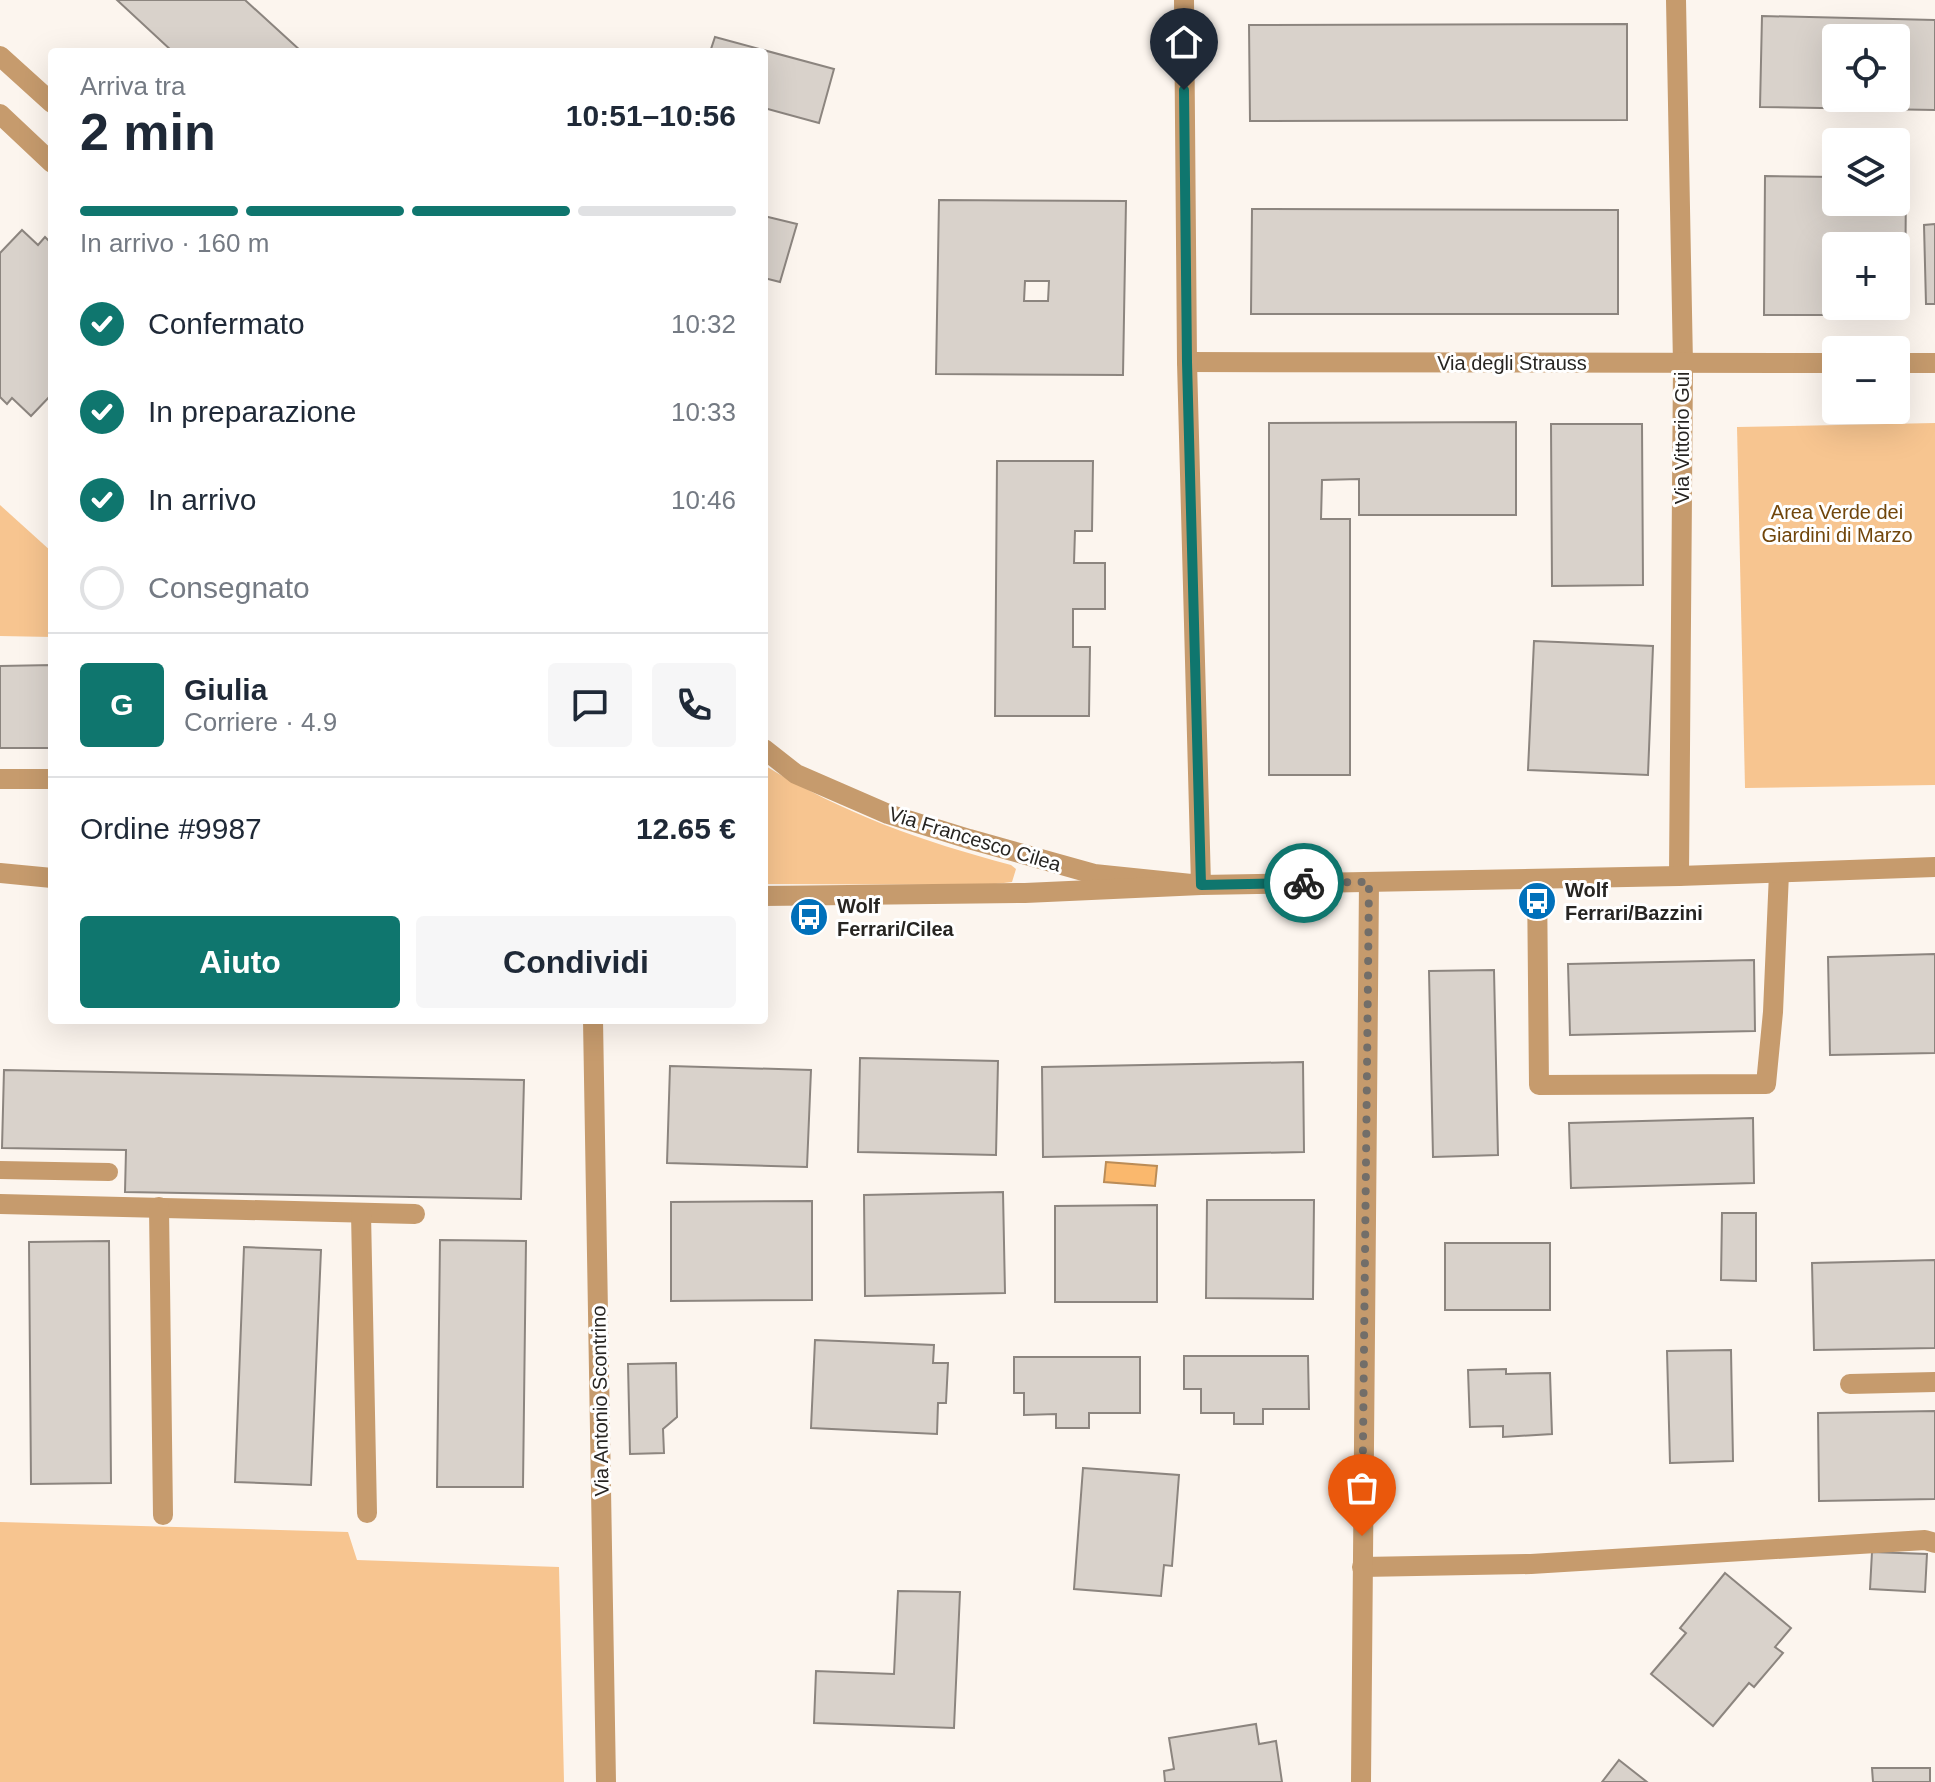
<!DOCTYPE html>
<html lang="it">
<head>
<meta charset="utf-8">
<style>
	:root { --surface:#fff; --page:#f6f6f7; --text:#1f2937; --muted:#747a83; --line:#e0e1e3; --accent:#0f766e }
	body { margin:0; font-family:Helvetica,sans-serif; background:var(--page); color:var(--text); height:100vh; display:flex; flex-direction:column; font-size:30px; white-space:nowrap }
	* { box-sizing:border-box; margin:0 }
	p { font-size:26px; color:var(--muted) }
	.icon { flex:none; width:44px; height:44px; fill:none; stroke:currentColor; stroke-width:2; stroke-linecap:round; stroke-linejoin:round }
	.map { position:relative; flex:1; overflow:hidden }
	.panel { position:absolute; left:48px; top:48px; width:720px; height:976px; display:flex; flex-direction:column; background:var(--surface); border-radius:8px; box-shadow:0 8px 32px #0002 }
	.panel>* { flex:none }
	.buttons { position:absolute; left:1822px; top:24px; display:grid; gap:16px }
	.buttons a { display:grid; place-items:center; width:88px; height:88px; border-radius:8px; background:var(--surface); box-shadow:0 8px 32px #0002; font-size:40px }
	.pin { position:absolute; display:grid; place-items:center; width:68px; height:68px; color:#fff; margin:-82px -34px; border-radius:50% 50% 50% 0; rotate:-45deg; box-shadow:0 0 8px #0007 }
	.pin .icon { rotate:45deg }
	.courier { position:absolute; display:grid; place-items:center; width:80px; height:80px; margin:-40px; border:6px solid #0f766e; border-radius:50%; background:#fff; color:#222; box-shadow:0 2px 10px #0007 }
	.head em { font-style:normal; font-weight:700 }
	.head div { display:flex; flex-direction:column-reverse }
	.head { display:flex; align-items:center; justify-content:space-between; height:136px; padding:0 32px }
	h1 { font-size:52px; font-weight:700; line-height:60px }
	.bar { display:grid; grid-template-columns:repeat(4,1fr); gap:12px 8px; align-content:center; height:96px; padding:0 32px }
	.bar i { height:10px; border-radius:6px; background:var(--line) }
	.bar .current { background:var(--accent) }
	.bar p { grid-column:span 4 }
	.line { display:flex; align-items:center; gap:20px; padding:0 32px; border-top:2px solid var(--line) }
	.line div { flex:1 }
	.round { display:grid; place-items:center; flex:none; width:84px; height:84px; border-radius:8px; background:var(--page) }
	ol { padding:0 32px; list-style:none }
	li { display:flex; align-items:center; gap:24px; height:88px }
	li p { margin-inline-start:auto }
	li .icon { padding:8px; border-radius:50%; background:var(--accent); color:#fff; stroke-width:4 }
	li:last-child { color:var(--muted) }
	li i { width:44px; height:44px; border:4px solid var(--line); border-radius:50% }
	.button { display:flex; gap:16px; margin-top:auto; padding:16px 32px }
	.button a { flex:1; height:92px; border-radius:8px; background:var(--accent); color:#fff; font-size:32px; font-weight:700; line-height:92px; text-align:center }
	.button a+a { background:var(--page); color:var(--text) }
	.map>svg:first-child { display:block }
	.green { fill:#f7c590 }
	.water { fill:#fab86d; stroke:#bb8c56; stroke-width:2 }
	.building { fill:#d9d2cb; stroke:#8c857f; stroke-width:2; fill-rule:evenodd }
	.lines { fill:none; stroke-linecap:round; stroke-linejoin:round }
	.service { stroke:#c69b6d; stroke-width:18 }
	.minor { stroke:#c69b6d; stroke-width:20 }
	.tertiary { stroke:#c69b6d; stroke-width:20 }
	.done { stroke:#726e69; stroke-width:8; stroke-dasharray:0 14.4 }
	.route { stroke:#0f766e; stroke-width:10 }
	.labels { text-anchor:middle; stroke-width:6; stroke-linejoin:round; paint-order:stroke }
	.street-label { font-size:20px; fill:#272522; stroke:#fff }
	.park-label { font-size:20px; fill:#71460b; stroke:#fff }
	.poi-label { font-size:20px; font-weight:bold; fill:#272522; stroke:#fff; text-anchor:start }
</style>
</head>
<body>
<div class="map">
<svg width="1935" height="1782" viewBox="0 0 1935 1782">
	<rect width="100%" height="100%" fill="#fcf5ee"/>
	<g class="green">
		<path d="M 1935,423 L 1935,785 L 1745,788 L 1737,427 Z"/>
		<path d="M 0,505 L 52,552 L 52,637 L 0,636 Z"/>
		<path d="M 764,765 C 844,814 921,841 1011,865 L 1016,869 L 1012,882 L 987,885 L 764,884 Z"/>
		<path d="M 0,1522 L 348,1532 L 357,1560 L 559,1567 L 564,1782 L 0,1782 Z"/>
	</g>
	<path class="water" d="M 1106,1162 L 1157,1166 L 1155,1186 L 1104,1182 Z"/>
	<g class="building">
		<path d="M 117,0 L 245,0 L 302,52 L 173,52 Z"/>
		<path d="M 1762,16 L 1935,20 L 1935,110 L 1760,107 ZM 1836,38 L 1896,38 L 1896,98 L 1836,98 Z"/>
		<path d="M 1627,24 L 1627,120 L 1250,121 L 1249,25 Z"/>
		<path d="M 715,37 L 834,69 L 819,123 L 764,108 L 764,52 L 710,52 Z"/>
		<path d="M 1765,176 L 1836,177 L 1836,202 L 1896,202 L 1896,177 L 1906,177 L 1905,315 L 1764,315 ZM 1836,246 L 1896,246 L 1896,306 L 1836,306 Z"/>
		<path d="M 939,200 L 1126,201 L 1123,375 L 936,374 ZM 1025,281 L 1049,281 L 1048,301 L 1024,301 Z"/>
		<path d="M 1252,209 L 1618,210 L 1618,314 L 1251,314 Z"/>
		<path d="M 764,216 L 797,224 L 780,282 L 764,278 Z"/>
		<path d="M 1935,224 L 1935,304 L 1926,304 L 1924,225 Z"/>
		<path d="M 22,230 L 38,245 L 45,237 L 52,244 L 52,394 L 31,416 L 12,398 L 7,404 L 0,397 L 0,253 Z"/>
		<path d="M 1516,422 L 1516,515 L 1359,515 L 1359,479 L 1322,480 L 1321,519 L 1350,519 L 1350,775 L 1269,775 L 1269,423 Z"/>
		<path d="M 1551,424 L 1642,424 L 1643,585 L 1552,586 Z"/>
		<path d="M 997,461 L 1093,461 L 1092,531 L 1075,531 L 1074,563 L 1105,563 L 1105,609 L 1073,609 L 1073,647 L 1090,647 L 1089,716 L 995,716 Z"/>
		<path d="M 1534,641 L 1653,646 L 1648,775 L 1528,770 Z"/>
		<path d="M 52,665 L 52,748 L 0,748 L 0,666 Z"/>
		<path d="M 1935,954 L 1935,1053 L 1830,1055 L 1828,957 Z"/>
		<path d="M 1754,960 L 1755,1031 L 1570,1035 L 1568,964 Z"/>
		<path d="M 1494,970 L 1498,1155 L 1433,1157 L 1429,971 Z"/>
		<path d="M 860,1058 L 998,1061 L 996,1155 L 858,1152 Z"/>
		<path d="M 1303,1062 L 1304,1152 L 1043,1157 L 1042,1067 Z"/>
		<path d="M 670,1066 L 811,1070 L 807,1167 L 667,1163 Z"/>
		<path d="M 4,1070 L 524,1080 L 521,1199 L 125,1192 L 126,1150 L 2,1148 Z"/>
		<path d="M 1753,1118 L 1754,1183 L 1571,1188 L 1569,1123 Z"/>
		<path d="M 1003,1192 L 1005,1293 L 865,1296 L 864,1195 Z"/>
		<path d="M 1207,1200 L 1314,1200 L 1313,1299 L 1206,1298 Z"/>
		<path d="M 812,1201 L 812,1300 L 671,1301 L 671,1202 Z"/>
		<path d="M 1157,1205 L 1157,1302 L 1055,1302 L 1055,1206 Z"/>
		<path d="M 1722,1213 L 1756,1213 L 1756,1281 L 1721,1280 Z"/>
		<path d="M 440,1240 L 526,1241 L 523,1487 L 437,1487 Z"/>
		<path d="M 109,1241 L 111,1483 L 31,1484 L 29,1242 Z"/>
		<rect x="1445" y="1243" width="105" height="67"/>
		<path d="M 244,1247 L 321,1250 L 311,1485 L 235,1482 Z"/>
		<path d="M 1935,1260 L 1935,1348 L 1814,1350 L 1812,1263 Z"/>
		<path d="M 815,1340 L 934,1345 L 933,1363 L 948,1363 L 946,1403 L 938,1403 L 937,1434 L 811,1428 Z"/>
		<path d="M 1731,1350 L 1733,1461 L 1670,1463 L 1667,1351 Z"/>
		<path d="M 1184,1356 L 1308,1356 L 1309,1409 L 1263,1409 L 1263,1424 L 1234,1424 L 1234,1413 L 1201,1413 L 1201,1389 L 1184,1389 Z"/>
		<path d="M 1014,1357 L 1140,1357 L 1140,1413 L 1089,1413 L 1089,1428 L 1056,1428 L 1056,1414 L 1024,1415 L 1024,1393 L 1014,1393 Z"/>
		<path d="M 676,1363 L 677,1417 L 663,1429 L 664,1453 L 630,1454 L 628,1364 Z"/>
		<path d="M 1506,1369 L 1506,1374 L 1550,1373 L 1552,1434 L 1503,1437 L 1503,1426 L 1470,1427 L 1468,1370 Z"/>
		<path d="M 1935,1411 L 1935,1499 L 1819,1501 L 1818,1413 Z"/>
		<path d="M 1083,1468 L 1179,1475 L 1172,1566 L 1164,1565 L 1161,1596 L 1074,1589 Z"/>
		<path d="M 1872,1552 L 1927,1554 L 1925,1592 L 1870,1589 Z"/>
		<path d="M 1725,1573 L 1791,1628 L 1775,1647 L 1783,1653 L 1754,1687 L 1749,1683 L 1713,1726 L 1651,1674 L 1686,1633 L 1680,1628 Z"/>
		<path d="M 898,1591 L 960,1592 L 954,1728 L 814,1723 L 816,1671 L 894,1674 Z"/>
		<path d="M 1256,1724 L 1259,1744 L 1276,1741 L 1282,1782 L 1165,1782 L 1164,1771 L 1174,1769 L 1169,1738 Z"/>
		<path d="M 1619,1760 L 1647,1782 L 1602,1782 Z"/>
		<path d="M 1872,1768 L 1930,1768 L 1930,1782 L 1873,1782 Z"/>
	</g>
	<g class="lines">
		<path class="service" d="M 0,1170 L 109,1172"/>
		<g class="minor">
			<path d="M 1676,0 L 1683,364 L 1679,876"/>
			<path d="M 0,56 L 52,103"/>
			<path d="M 0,114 L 52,163"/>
			<path d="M 1187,362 L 1836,363"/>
			<path d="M 1896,363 L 1935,363"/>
			<path d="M 764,749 L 796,774 L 888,814 L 969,839 L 1094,874 L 1201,885 L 1187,362 L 1184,0"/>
			<path d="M 0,779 L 52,779"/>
			<path d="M 1537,879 L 1539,1085 L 1766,1084 L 1773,1012 L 1779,873"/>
			<path d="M 593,1020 L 606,1782"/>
			<path d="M 0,1204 L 415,1214"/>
			<path d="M 159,1207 L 163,1515"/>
			<path d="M 361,1213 L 367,1513"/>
			<path d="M 1850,1384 L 1935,1382"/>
			<path d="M 1362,1567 L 1531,1564 L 1925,1540 L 1935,1543"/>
			<path d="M 1361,1782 L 1369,882"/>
		</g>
		<g class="tertiary">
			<path d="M 0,873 L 52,878"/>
			<path d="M 764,896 L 1025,893 L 1201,885 L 1679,876 L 1935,867"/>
		</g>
	</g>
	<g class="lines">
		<path class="done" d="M 1304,883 L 1369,882 L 1362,1536"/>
		<path class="route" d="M 1184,90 L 1187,362 L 1201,885 L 1304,883"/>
	</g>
	<defs>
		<symbol id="bus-disc" viewBox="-11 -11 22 22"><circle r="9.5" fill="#0070ba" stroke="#fff"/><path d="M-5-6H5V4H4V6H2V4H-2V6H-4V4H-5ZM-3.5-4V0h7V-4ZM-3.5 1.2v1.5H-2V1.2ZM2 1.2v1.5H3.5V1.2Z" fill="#fff"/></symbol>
	</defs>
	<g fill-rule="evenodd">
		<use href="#bus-disc" x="1515" y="879" width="44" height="44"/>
		<use href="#bus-disc" x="787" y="895" width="44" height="44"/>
	</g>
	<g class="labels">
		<g class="street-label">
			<text x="1512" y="370">Via degli Strauss</text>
			<text transform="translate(1682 438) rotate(-90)" y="7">Via Vittorio Gui</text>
			<text transform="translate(975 839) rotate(17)" y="7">Via Francesco Cilea</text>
			<text transform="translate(600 1401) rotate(-91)" y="7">Via Antonio Scontrino</text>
		</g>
		<g class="park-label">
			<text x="1837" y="519">Area Verde dei<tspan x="1837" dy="23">Giardini di Marzo</tspan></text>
		</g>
		<g class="poi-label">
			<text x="1565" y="897">Wolf<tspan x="1565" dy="23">Ferrari/Bazzini</tspan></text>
			<text x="837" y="913">Wolf<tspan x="837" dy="23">Ferrari/Cilea</tspan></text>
		</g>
	</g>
</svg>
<div class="buttons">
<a><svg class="icon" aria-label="locate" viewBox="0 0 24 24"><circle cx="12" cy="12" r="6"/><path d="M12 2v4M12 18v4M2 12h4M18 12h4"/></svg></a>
<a><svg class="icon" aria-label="layers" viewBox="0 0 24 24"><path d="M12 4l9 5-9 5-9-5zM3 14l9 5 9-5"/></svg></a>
<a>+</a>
<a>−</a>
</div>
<div class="pin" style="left:1362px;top:1536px;background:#ea580c"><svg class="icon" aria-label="bag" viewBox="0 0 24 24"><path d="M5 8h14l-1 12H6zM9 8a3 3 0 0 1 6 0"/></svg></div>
<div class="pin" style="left:1184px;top:90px;background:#1f2937"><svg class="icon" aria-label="home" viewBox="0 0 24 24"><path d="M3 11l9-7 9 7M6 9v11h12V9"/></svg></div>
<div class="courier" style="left:1304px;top:883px"><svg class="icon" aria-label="bike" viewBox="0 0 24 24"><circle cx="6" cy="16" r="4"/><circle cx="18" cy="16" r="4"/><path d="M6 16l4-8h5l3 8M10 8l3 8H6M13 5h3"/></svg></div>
<section class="panel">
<div class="head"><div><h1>2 min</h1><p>Arriva tra</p></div><em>10:51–10:56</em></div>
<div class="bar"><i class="current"></i><i class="current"></i><i class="current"></i><i></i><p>In arrivo · 160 m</p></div>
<ol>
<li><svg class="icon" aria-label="check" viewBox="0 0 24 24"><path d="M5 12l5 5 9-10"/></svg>Confermato<p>10:32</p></li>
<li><svg class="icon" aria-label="check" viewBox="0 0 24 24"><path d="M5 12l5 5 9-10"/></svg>In preparazione<p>10:33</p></li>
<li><svg class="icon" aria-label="check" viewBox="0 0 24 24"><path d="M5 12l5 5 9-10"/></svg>In arrivo<p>10:46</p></li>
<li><i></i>Consegnato</li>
</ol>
<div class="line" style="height:144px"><b class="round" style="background:var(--accent);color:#fff">G</b><div><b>Giulia</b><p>Corriere · 4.9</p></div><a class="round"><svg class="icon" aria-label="chat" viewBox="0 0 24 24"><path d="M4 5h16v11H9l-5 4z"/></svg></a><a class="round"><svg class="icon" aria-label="phone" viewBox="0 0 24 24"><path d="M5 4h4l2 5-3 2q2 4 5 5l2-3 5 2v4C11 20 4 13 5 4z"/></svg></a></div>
<div class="line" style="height:104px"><div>Ordine #9987</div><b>12.65 €</b></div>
<div class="button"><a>Aiuto</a><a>Condividi</a></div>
</section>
</div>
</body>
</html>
